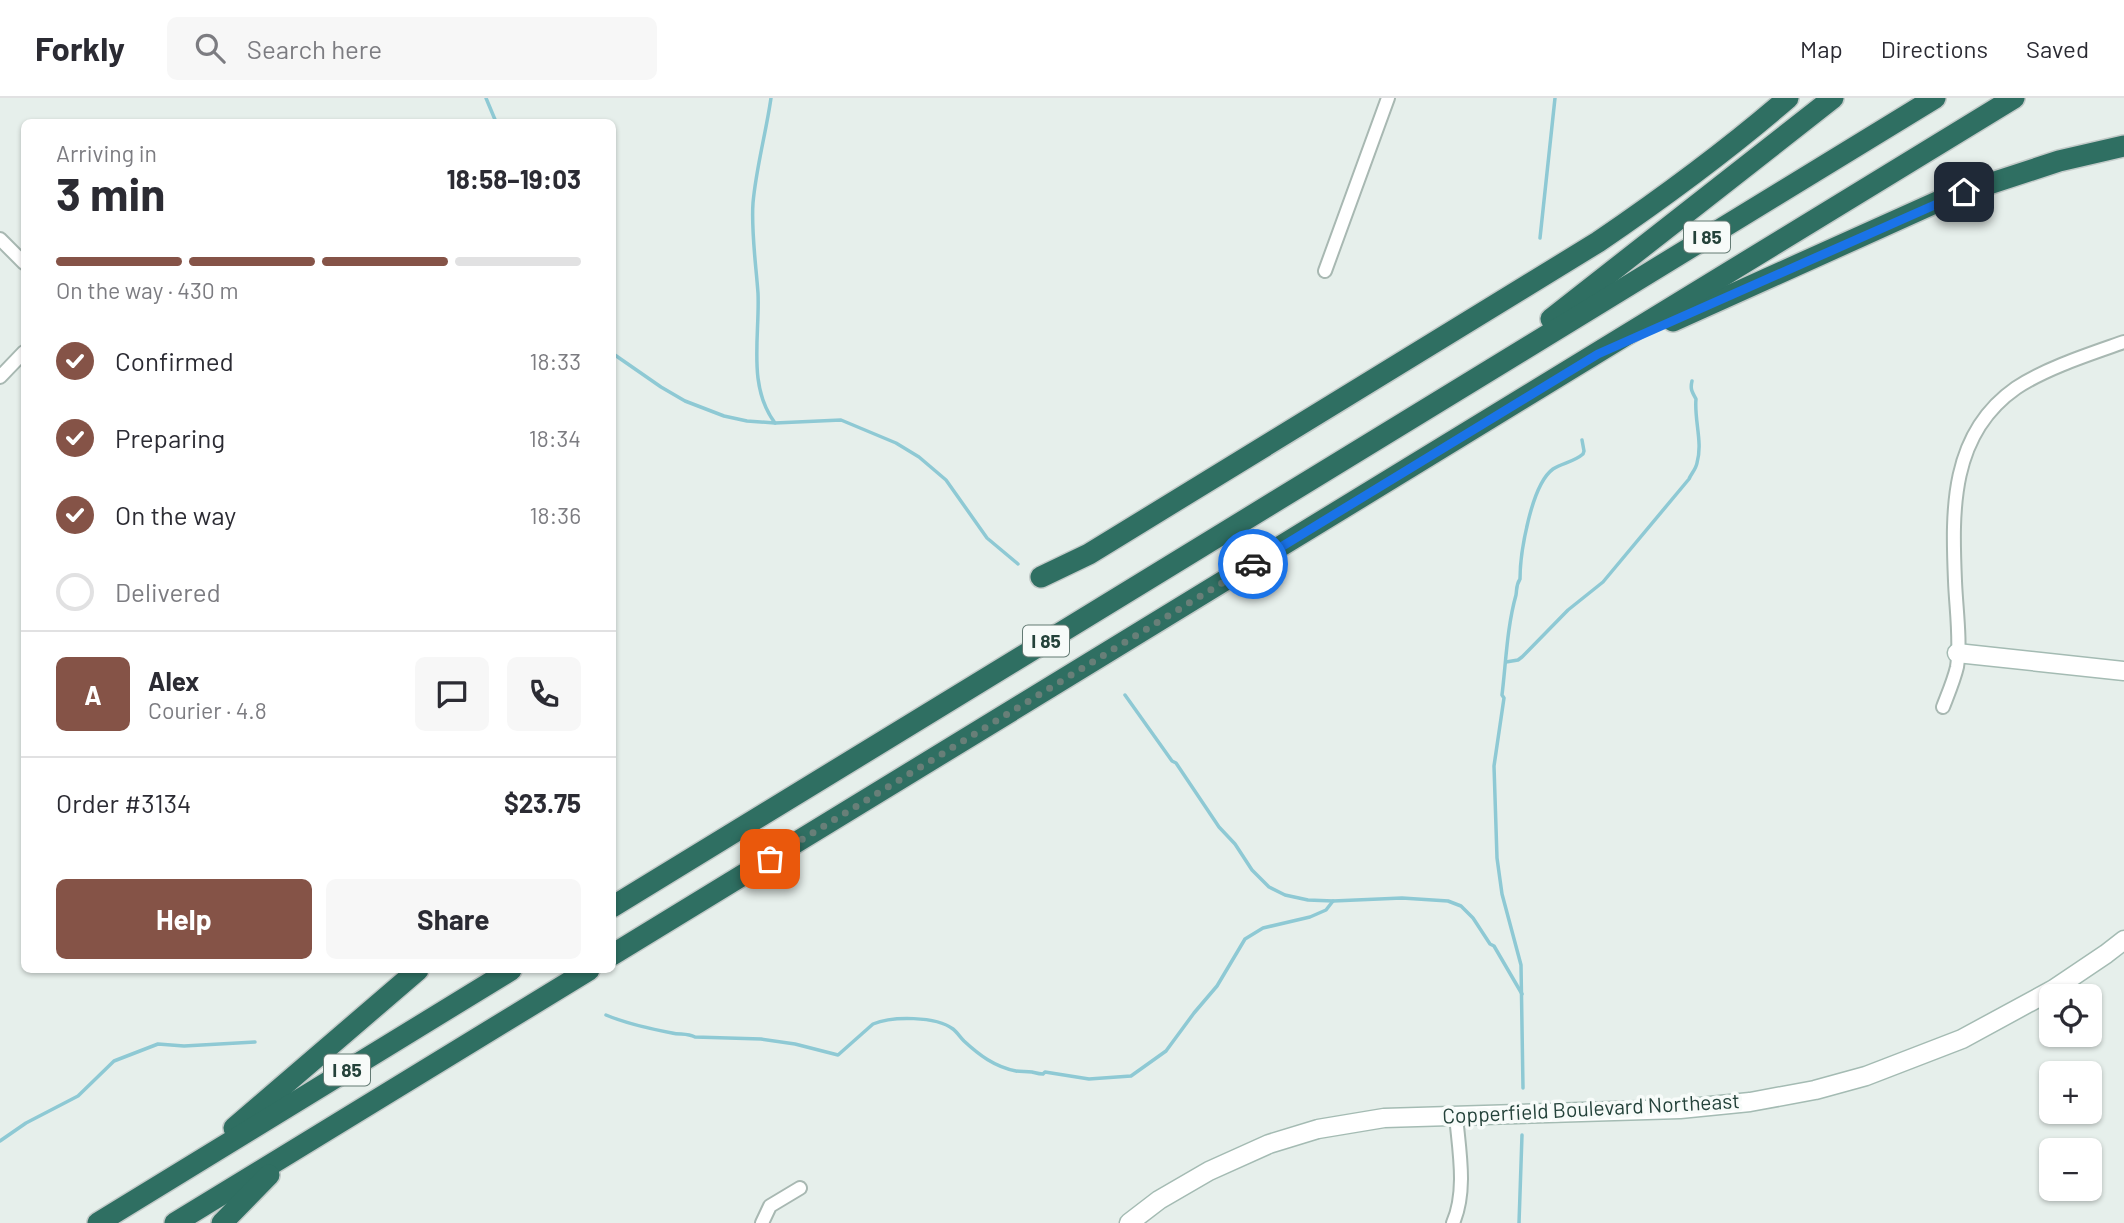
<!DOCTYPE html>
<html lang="en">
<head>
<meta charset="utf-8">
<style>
	:root { --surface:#fff; --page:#f7f7f7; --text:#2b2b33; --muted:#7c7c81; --line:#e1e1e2; --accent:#855347 }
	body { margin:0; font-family:Barlow,sans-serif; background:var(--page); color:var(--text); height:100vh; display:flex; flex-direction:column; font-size:26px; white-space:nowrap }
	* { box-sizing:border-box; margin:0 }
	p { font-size:23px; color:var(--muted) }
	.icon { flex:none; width:38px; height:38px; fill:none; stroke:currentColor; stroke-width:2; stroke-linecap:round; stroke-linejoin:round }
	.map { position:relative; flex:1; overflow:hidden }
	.sheet { position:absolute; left:21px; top:21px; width:595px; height:854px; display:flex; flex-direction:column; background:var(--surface); border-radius:10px; box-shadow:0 2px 5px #0004 }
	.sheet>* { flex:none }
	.buttons { position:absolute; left:2039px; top:886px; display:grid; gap:14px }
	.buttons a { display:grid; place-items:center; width:63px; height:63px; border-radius:10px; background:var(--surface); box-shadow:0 2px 5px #0004; font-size:35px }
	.pin { position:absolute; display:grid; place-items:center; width:60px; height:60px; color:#fff; margin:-30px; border-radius:14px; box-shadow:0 4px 10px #0006 }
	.courier { position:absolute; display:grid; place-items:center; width:70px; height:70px; margin:-35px; border:5px solid #1a73e8; border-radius:50%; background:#fff; color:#222; box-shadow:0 2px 9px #0007 }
	.overview em { font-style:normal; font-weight:700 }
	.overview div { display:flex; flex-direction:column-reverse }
	.overview { display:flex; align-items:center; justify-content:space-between; height:119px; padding:0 35px }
	h1 { font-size:46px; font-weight:700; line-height:52px }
	.bar { display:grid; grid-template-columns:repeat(4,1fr); gap:10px 7px; align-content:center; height:84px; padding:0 35px }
	.bar i { height:9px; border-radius:5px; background:var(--line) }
	.bar .active { background:var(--accent) }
	.bar p { grid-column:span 4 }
	.line { display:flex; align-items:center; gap:18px; padding:0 35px; border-top:2px solid var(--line) }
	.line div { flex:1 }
	.round { display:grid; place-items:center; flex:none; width:74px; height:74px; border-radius:10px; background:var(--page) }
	ol { padding:0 35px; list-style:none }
	li { display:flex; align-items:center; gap:21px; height:77px }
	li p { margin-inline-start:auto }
	li .icon { padding:7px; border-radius:50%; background:var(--accent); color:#fff; stroke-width:4 }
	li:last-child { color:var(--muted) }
	li i { width:38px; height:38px; border:4px solid var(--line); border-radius:50% }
	.primary-button { display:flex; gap:14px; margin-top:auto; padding:14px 35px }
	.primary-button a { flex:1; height:80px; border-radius:10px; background:var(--accent); color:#fff; font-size:28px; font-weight:700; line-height:80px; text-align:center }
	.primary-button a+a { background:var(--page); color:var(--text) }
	header { display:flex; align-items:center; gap:42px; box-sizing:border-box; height:98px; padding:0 35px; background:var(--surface); border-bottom:2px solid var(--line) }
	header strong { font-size:33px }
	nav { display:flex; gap:38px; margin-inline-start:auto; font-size:24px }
	.search { width:490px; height:63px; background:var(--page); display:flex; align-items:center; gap:18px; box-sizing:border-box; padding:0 24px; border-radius:10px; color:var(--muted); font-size:26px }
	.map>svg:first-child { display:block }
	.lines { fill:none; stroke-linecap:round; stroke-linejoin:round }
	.stream { stroke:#8ec9d4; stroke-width:3.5 }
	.street-casing { stroke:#a8b8b2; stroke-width:16 }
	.secondary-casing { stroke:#a4bbb3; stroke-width:21 }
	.highway-casing { stroke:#c2cac8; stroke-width:24 }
	.street { stroke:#fff; stroke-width:12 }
	.secondary { stroke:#fff; stroke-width:18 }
	.highway { stroke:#2f6f62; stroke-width:21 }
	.done { stroke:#687f78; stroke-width:7; stroke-dasharray:0 12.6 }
	.route { stroke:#1a73e8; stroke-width:9 }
	.labels { text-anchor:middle; stroke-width:7; stroke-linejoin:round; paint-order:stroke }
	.shield { fill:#f7fbf9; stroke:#637a73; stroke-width:2 }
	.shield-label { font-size:19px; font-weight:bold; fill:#24423a }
	.street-label { font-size:21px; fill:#24423a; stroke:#f7fbf9 }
</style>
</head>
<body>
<header>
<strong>Forkly</strong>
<div class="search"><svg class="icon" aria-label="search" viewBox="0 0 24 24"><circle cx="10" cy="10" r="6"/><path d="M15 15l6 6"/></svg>Search here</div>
<nav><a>Map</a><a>Directions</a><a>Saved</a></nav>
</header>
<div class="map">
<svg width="2124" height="1125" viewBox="0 0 2124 1125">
	<rect width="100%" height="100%" fill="#e6efeb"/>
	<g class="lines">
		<g class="stream">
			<path d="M 486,0 L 496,24"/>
			<path d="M 771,0 C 766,35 756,70 753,105 C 751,133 756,167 758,195 C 760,238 747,288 775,325"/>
			<path d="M 1540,140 L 1555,0"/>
			<path d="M 612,255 L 661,289 L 685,303 L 724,318 L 747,323 L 775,325 L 841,322 L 896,345 L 919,359 L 946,382 L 987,440 L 1018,466"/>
			<path d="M 1506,564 L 1518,562 L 1522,559 L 1568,512 L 1603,484 L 1689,381 C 1691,376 1696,371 1697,365 C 1703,344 1694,322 1696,301 C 1692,294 1690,291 1692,283"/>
			<path d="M 1125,597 L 1172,663 L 1176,665 L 1219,729 L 1235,746 L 1252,772 L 1269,789 L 1285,797 L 1308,802 L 1333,803 L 1402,800 L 1448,803 L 1461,808 L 1473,820 L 1490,846 L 1494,848 L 1522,896"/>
			<path d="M 606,917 C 627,926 651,931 672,935 C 680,937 687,935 695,939 L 761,941 L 795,946 L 838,957 L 873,926 C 892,918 936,918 953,931 C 957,934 960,939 964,943 C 979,957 995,969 1016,973 C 1021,974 1027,973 1032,974 C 1036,975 1039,976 1043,976 L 1045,974 L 1089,981 L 1131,978 L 1166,953 L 1194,915 L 1217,888 L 1245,841 L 1263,830 L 1310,819 L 1326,812 L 1333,803"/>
			<path d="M 1523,990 L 1521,867 L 1502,796 L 1497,760 L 1494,668 L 1504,600 L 1502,597 C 1506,564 1507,529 1516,497 C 1517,491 1516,487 1520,481 C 1520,456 1531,387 1553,371 C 1562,365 1574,364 1583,356 L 1584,353 L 1582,342"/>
			<path d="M 0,1043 L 26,1025 L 78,998 L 114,963 L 158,946 L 184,948 L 255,944"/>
			<path d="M 1519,1125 L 1522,1037"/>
		</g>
		<defs>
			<g id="street">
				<path d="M 0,141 L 24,165"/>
				<path d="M 1325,173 L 1388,0"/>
				<path d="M 0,279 L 24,254"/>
				<path d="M 1943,609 C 1948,596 1954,582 1957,569 C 1961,543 1956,510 1955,483 C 1952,412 1950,336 2016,290 C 2046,270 2090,256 2124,244"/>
				<path d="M 762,1125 L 770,1108 L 800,1090"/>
				<path d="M 1453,1125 C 1467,1093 1459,1052 1456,1018"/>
			</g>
			<g id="secondary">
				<path d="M 1957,555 L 2124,573"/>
				<path d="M 1129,1125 L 1159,1102 L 1209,1073 L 1269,1046 L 1318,1031 L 1384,1020 L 1680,1011 L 1750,1004 L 1815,992 L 1866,978 L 1962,941 L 2054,891 L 2106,856 L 2124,842"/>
			</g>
			<g id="highway">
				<path d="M 1551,221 L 1833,0"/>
				<path d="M 1673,223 L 1946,100 L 2059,63 L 2124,48"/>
				<path d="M 1041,479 L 1089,456 L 1598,144 C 1664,99 1728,52 1788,0"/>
				<path d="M 612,809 L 1935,0"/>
				<path d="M 612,857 L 2014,0"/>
				<path d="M 234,1030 L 418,872"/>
				<path d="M 98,1125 L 511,872"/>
				<path d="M 175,1125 L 589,872"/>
				<path d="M 222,1125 L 269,1077"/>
			</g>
		</defs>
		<use href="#street" class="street-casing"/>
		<use href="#secondary" class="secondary-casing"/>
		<use href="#highway" class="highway-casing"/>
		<use href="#street" class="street"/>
		<use href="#secondary" class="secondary"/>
		<use href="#highway" class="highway"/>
	</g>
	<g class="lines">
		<path class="done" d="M 770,761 L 1253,466"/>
		<path class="route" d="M 1253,466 L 1598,256 L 1964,94"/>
	</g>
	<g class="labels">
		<g class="shield">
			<rect x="1684" y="123.5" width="46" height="31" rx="5"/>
			<rect x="1023" y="527.5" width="46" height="31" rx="5"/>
			<rect x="324" y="956.5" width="46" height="31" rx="5"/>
		</g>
		<g class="shield-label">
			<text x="1707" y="146">I 85</text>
			<text x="1046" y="550">I 85</text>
			<text x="347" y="979">I 85</text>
		</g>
		<g class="street-label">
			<text transform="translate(1591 1011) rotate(-3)" y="7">Copperfield Boulevard Northeast</text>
		</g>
	</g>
</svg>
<div class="buttons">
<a><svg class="icon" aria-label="locate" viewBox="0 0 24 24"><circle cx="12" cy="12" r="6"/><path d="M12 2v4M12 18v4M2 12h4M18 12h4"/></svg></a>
<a>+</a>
<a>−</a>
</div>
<div class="pin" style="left:770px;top:761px;background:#ea580c"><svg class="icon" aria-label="bag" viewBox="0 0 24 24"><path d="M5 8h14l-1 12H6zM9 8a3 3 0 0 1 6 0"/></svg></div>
<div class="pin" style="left:1964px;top:94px;background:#1f2937"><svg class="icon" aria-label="home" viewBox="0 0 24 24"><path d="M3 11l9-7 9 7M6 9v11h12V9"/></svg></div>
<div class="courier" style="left:1253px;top:466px"><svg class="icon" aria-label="car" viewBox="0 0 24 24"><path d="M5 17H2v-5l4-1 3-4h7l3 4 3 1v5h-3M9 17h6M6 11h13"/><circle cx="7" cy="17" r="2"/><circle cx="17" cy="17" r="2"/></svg></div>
<section class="sheet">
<div class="overview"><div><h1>3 min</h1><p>Arriving in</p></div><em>18:58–19:03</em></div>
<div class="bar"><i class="active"></i><i class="active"></i><i class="active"></i><i></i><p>On the way · 430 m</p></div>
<ol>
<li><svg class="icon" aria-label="check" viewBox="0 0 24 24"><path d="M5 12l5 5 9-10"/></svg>Confirmed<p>18:33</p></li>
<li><svg class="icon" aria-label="check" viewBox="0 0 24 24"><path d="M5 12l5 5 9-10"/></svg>Preparing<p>18:34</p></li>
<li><svg class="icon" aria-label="check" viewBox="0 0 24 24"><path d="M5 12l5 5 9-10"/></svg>On the way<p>18:36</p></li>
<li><i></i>Delivered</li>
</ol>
<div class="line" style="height:126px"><b class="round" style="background:var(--accent);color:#fff">A</b><div><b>Alex</b><p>Courier · 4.8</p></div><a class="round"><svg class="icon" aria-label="chat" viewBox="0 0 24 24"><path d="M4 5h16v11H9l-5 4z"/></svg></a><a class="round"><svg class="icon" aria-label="phone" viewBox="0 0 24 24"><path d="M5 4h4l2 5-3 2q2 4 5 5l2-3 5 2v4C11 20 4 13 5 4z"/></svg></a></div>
<div class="line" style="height:91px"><div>Order #3134</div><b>$23.75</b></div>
<div class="primary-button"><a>Help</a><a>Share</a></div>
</section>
</div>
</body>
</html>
